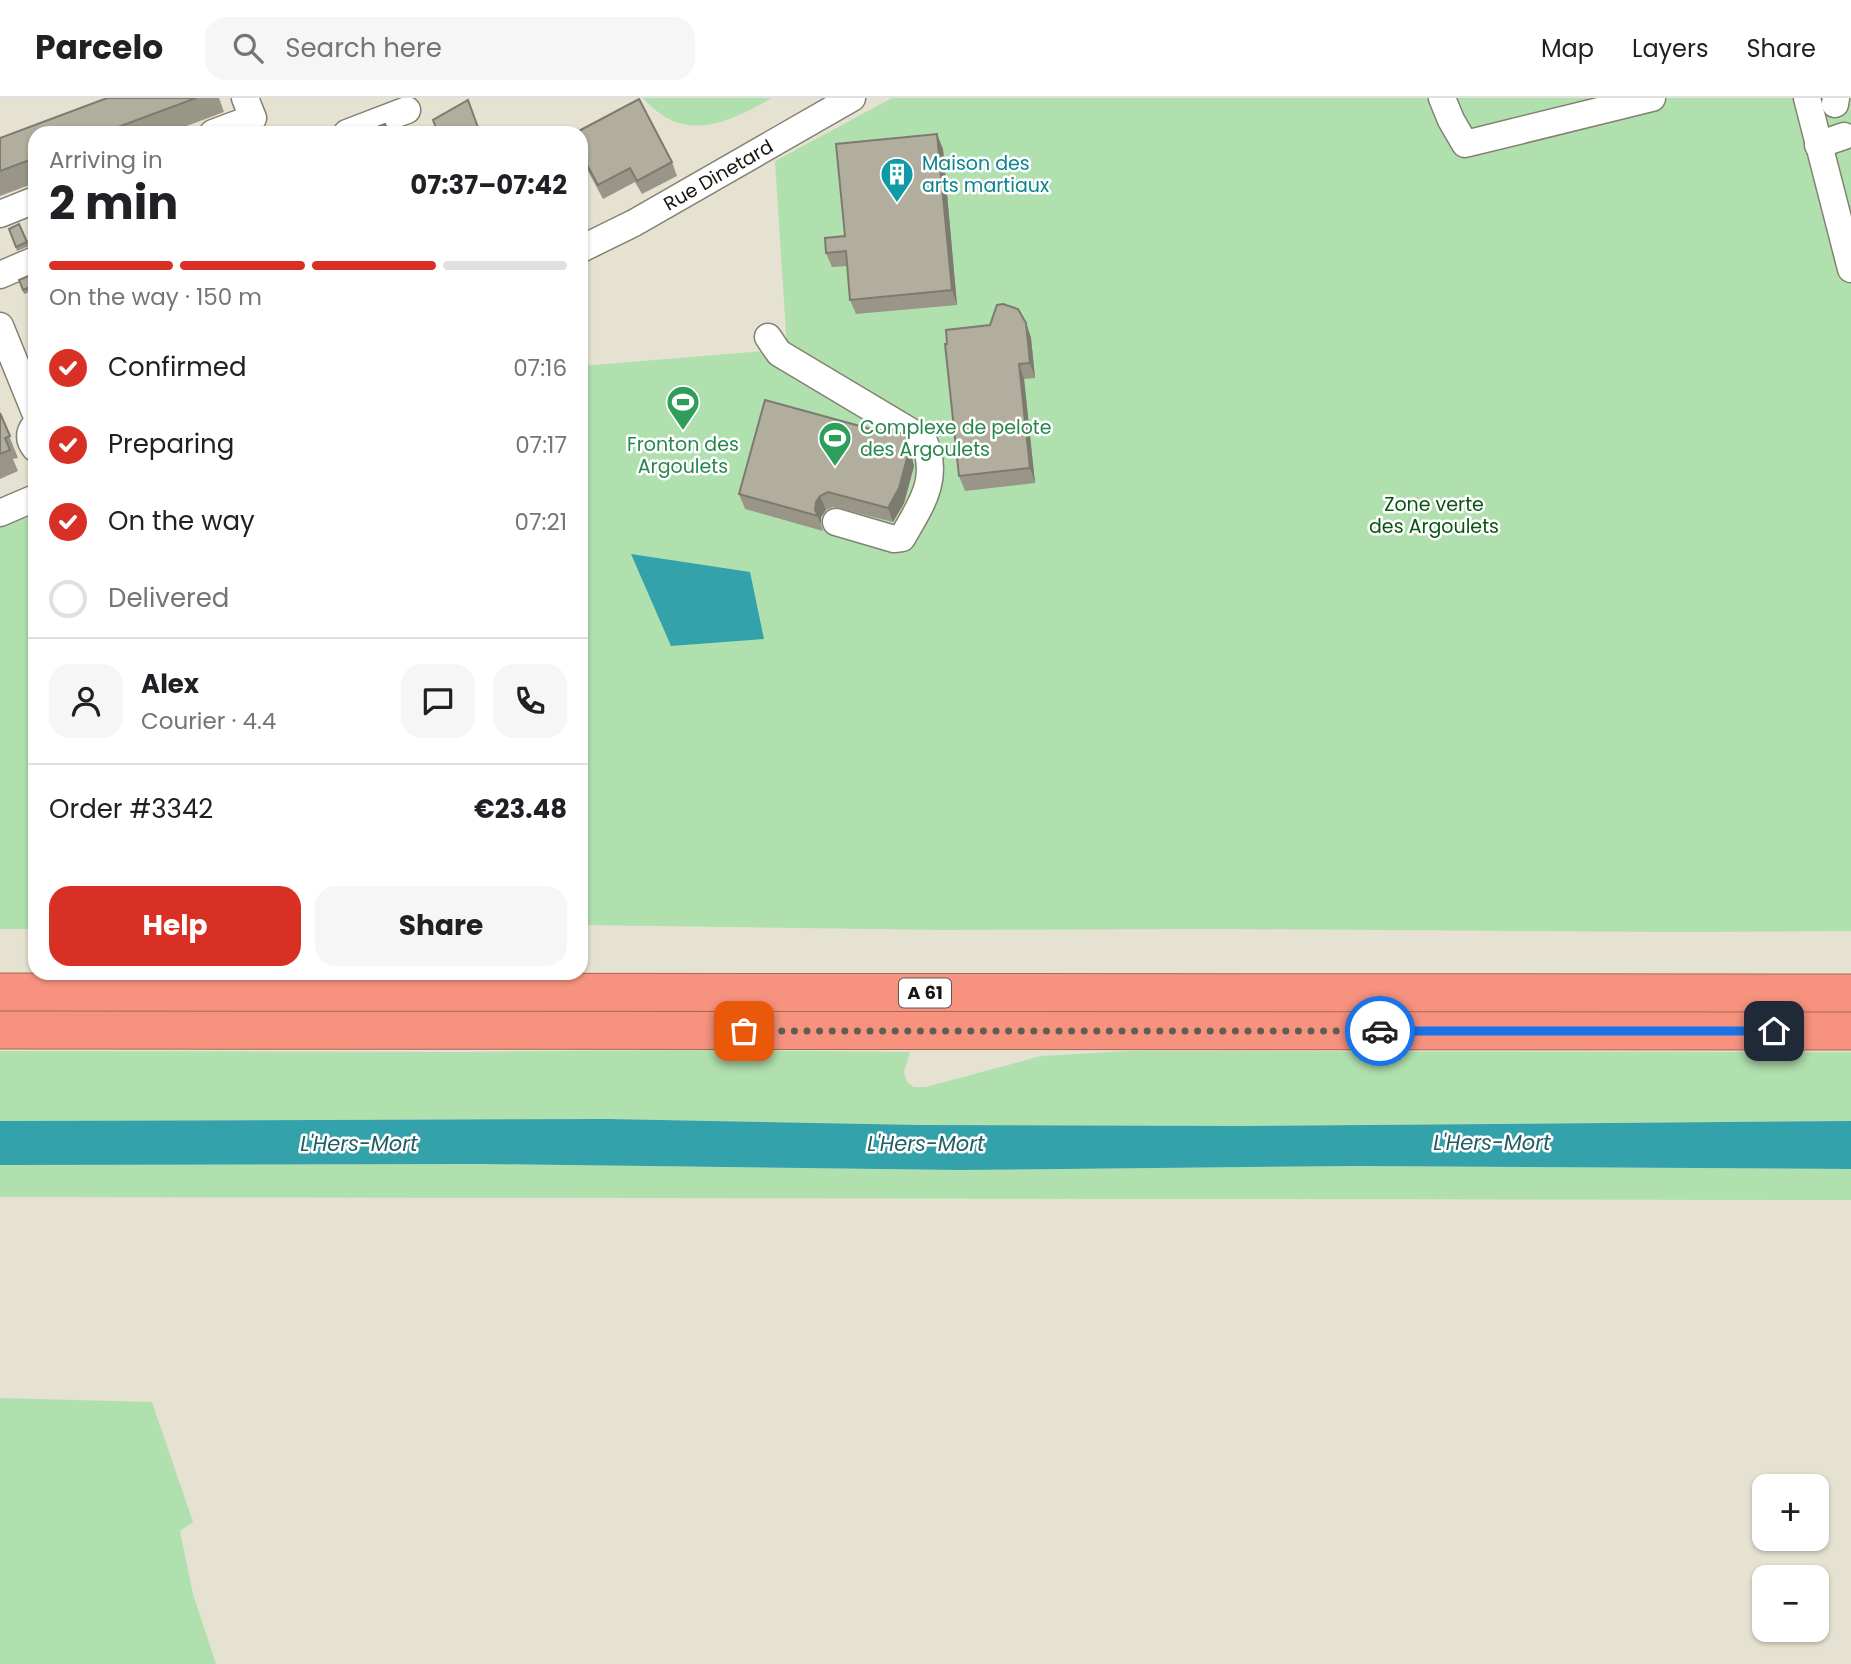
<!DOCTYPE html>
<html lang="en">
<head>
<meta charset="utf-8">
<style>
	:root { --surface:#fff; --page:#f6f6f6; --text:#202124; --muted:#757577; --line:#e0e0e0; --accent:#d93025 }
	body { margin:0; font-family:Poppins,sans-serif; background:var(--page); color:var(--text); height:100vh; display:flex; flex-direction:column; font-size:26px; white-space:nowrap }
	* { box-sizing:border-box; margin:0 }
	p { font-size:23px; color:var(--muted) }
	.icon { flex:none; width:38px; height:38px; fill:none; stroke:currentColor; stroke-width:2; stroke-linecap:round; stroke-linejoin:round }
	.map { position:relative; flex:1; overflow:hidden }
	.drawer { position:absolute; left:28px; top:28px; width:560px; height:854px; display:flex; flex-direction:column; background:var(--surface); border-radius:21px; box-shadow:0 2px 5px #0004 }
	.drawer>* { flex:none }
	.fabs { position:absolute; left:1752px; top:1376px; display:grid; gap:14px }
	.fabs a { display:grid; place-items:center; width:77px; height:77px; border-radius:14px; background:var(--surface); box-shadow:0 2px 5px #0004; font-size:35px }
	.pin { position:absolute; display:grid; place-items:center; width:60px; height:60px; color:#fff; margin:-30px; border-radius:14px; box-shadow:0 4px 10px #0006 }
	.courier { position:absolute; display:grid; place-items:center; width:70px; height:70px; margin:-35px; border:5px solid #1a73e8; border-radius:50%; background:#fff; color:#222; box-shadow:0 2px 9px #0007 }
	.summary em { font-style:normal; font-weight:700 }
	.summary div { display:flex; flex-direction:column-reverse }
	.summary { display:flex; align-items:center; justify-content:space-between; height:119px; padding:0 21px }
	h1 { font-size:46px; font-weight:700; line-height:52px }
	.bar { display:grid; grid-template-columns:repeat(4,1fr); gap:10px 7px; align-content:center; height:84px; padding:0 21px }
	.bar i { height:9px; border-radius:5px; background:var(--line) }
	.bar .current { background:var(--accent) }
	.bar p { grid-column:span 4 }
	.line { display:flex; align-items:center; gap:18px; padding:0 21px; border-top:2px solid var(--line) }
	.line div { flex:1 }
	.round { display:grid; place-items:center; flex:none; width:74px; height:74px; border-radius:21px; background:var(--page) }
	ol { padding:0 21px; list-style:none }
	li { display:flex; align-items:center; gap:21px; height:77px }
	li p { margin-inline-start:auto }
	li .icon { padding:7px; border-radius:50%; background:var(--accent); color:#fff; stroke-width:4 }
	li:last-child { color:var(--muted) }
	li i { width:38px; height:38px; border:4px solid var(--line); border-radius:50% }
	.button { display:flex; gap:14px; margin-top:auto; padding:14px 21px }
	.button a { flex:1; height:80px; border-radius:21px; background:var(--accent); color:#fff; font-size:28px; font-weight:700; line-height:80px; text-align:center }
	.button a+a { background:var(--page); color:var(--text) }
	header { display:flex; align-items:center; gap:42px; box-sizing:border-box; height:98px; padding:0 35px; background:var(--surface); border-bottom:2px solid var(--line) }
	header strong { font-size:33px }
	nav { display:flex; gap:38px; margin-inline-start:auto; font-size:24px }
	.search { width:490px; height:63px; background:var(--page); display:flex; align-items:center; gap:18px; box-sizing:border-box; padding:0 24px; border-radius:21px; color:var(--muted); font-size:26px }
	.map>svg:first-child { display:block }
	.green { fill:#b1e0af }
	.water { fill:#33a2aa }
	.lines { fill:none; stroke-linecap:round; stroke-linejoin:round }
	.minor-casing { stroke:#848172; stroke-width:29 }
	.highway-casing { stroke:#a86758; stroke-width:39 }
	.minor { stroke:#fff; stroke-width:26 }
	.highway { stroke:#f6927e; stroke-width:37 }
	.wall { fill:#999688 }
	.shaded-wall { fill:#7d7a6f }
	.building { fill:#b2ae9e; stroke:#7d7a6f; stroke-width:2 }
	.done { stroke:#5f5d54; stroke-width:7; stroke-dasharray:0 12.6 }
	.route { stroke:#1a73e8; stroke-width:9 }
	.labels { text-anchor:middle; stroke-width:5; stroke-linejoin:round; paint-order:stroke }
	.shield { fill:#fff; stroke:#5d5c58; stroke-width:2 }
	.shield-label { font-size:18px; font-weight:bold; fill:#171610 }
	.culture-label { font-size:19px; fill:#0d838f; stroke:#fff; text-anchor:start }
	.street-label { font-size:19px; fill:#171610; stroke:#fff }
	.leisure-label { font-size:19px; fill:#27864d; stroke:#fff; text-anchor:start }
	.park-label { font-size:19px; fill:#085410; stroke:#fff }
	.water-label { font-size:21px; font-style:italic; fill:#215d61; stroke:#fff }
</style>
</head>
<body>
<header>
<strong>Parcelo</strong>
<div class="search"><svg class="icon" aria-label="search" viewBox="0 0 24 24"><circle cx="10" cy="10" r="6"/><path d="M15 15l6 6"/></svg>Search here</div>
<nav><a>Map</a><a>Layers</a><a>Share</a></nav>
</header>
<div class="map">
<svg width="1851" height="1566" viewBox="0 0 1851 1566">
	<rect width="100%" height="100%" fill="#e6e2d2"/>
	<g class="green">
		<path d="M 643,0 L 772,0 C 727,25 684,47 643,0 Z"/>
		<path d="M 892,0 L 1851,0 L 1851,833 L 1678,834 L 1213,831 L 941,832 L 581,827 L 581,268 L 787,251 L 775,63 Z"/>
		<path d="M 35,412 L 35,831 L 0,831 L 0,425 Z"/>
		<path d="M 708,952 L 910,954 L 904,974 L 907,984 L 914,989 L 926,989 L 1041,958 L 1128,953 L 1851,954 L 1851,1023 L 1242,1028 L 921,1027 L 609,1021 L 0,1023 L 0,953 L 461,954 Z"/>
		<path d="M 480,1066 L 959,1072 L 1357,1068 L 1851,1071 L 1851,1102 L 0,1099 L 0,1067 Z"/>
		<path d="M 0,1300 L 152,1304 L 193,1424 L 180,1433 L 193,1496 L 216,1566 L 0,1566 Z"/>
	</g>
	<g class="water">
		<path d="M 631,456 L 750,474 L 764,541 L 671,548 Z"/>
		<path d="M 609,1021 L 921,1027 L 1242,1028 L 1851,1023 L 1851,1071 L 1357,1068 L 959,1072 L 480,1066 L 0,1067 L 0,1023 Z"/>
	</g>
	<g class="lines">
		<defs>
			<g id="minor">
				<path d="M 1442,0 L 1451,22 L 1465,46 L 1652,0"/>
				<path d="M 1807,0 L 1851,171"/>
				<path d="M 1835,6 L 1836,0"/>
				<path d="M 213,35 L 253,20 L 245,0"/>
				<path d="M 347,35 L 407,12"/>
				<path d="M 1818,47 L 1844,38"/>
				<path d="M 0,116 L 35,102"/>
				<path id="s1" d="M 581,151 L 634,125 L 852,0"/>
				<path d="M 0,177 L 35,162"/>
				<path d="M 0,228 L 35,314"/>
				<path d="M 768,239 L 779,255 L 923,341 C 941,380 921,407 902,440 L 894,441 L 836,424"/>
				<path d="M 35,327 C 28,335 29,343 35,350"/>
				<path d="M 0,415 L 35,400"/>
			</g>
			<g id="highway">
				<path d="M 0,894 L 1851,895"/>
				<path d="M 0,932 L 1851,933"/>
			</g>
		</defs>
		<use href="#minor" class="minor-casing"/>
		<use href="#highway" class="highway-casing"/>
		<use href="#minor" class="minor"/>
		<use href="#highway" class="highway"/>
	</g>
	<g class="wall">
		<path d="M 107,0 L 219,0 L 224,14 L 168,35 L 35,35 L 35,85 L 0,98 L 0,40 Z"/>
		<path d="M 581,35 L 672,64 L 677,78 L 642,96 L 635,84 L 603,101 L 581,60 Z"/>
		<path d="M 943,51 L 957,207 L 856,216 L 850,202 L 847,168 L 832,169 L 826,155 Z"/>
		<path d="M 19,126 L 29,148 L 17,153 L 9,131 Z"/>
		<path d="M 35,175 L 35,192 L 24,196 L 19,182 Z"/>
		<path d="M 1026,225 L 1031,240 L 1035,280 L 1024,281 L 1035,385 L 965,393 L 959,378 L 947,246 Z"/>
		<path d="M 0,315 L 18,360 L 13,361 L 18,373 L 0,381 Z"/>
		<path d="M 910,352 L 914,368 L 904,405 L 893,424 L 833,409 L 826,412 L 821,419 L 821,426 L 823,433 L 745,411 L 739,396 Z"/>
	</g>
	<g class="shaded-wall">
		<path d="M 937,36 L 943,51 L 957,207 L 952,192 Z"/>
		<path d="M 1026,225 L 1031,240 L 1035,280 L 1030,265 Z"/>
		<path d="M 1019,266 L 1024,281 L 1035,385 L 1030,370 Z"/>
		<path d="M 905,337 L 910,352 L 914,368 L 904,405 L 893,424 L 888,410 Z"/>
		<path d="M 820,398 L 826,412 L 821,419 L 821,426 L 815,412 L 816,404 Z"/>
	</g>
	<g class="building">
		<path d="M 107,0 L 196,0 L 102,35 L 35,35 L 35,60 L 0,73 L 0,40 Z"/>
		<path d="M 639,1 L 672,64 L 637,83 L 630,70 L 598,87 L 581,56 L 581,35 L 575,35 Z"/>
		<path d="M 468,2 L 480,35 L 438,35 L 433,22 Z"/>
		<path d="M 385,26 L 389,35 L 361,35 Z"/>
		<path d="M 937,36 L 952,192 L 850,202 L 846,153 L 826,155 L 825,140 L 845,138 L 836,46 Z"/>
		<path d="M 19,126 L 27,144 L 16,149 L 9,131 Z"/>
		<path d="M 35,175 L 35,187 L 23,192 L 19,182 Z"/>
		<path d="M 1003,206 L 1018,211 L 1026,225 L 1030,265 L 1019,266 L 1030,370 L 959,378 L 945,246 L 947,246 L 946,232 L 990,227 L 997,207 Z"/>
		<path d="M 765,302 L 889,336 L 891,331 L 905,337 L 909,353 L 899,390 L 888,410 L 828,394 L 820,398 L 816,404 L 815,412 L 818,418 L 739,396 Z"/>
		<path d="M 0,315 L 10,338 L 5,340 L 10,352 L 0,356 Z"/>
	</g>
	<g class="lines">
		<path class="done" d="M 744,933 L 1380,933"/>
		<path class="route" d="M 1380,933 L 1774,933"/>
	</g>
	<defs>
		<symbol id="building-pin" viewBox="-11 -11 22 30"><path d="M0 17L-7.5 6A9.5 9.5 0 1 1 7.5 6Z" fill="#0f9aa8" stroke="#fff"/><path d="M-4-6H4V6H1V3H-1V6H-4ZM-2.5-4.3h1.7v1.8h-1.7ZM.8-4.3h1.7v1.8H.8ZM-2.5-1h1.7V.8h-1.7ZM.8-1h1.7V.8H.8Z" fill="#fff"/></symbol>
		<symbol id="stadium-pin" viewBox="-11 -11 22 30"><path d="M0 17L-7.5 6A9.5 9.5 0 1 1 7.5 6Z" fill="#2e9e5b" stroke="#fff"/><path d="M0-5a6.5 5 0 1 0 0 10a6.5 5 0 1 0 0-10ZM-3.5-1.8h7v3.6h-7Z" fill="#fff"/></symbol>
	</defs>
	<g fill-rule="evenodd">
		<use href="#building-pin" x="878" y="57" width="38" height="52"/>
		<use href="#stadium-pin" x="664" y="285" width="38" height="52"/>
		<use href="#stadium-pin" x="816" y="321" width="38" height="52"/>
	</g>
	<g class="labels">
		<rect class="shield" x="899" y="880.5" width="52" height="29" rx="5"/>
		<g class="shield-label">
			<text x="925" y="901">A 61</text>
		</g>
		<g class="culture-label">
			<text x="922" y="72">Maison des<tspan x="922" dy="22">arts martiaux</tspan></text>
		</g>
		<g class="street-label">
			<text dy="7" stroke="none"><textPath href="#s1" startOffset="156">Rue Dinetard</textPath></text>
		</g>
		<g class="leisure-label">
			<text x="860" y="336">Complexe de pelote<tspan x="860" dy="22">des Argoulets</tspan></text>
			<text x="683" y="353" text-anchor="middle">Fronton des<tspan x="683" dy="22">Argoulets</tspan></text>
		</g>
		<g class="park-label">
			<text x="1434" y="413">Zone verte<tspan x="1434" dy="22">des Argoulets</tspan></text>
		</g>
		<g class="water-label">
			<text x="1492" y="1052">L'Hers-Mort</text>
			<text x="359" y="1053">L'Hers-Mort</text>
			<text x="926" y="1053">L'Hers-Mort</text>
		</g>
	</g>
</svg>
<div class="fabs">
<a>+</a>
<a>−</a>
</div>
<div class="pin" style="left:744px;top:933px;background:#ea580c"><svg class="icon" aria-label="bag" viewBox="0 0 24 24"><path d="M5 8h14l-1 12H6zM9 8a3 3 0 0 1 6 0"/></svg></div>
<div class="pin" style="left:1774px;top:933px;background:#1f2937"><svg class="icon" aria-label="home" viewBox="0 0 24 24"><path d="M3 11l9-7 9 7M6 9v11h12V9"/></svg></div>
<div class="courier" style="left:1380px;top:933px"><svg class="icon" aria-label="car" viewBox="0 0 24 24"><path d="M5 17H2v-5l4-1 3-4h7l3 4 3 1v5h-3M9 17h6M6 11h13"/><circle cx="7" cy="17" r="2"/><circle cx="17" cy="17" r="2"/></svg></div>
<section class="drawer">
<div class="summary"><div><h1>2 min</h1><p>Arriving in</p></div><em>07:37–07:42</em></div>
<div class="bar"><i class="current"></i><i class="current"></i><i class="current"></i><i></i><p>On the way · 150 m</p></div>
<ol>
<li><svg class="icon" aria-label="check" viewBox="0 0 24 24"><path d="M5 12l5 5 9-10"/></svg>Confirmed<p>07:16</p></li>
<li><svg class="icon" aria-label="check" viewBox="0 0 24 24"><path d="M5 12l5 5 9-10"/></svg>Preparing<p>07:17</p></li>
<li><svg class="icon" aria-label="check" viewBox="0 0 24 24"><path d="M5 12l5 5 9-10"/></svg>On the way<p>07:21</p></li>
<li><i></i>Delivered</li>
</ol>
<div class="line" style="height:126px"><a class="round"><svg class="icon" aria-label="person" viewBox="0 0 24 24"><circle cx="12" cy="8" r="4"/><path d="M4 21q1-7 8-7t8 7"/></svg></a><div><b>Alex</b><p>Courier · 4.4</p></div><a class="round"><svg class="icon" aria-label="chat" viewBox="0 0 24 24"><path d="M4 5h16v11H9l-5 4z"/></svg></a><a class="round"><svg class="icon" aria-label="phone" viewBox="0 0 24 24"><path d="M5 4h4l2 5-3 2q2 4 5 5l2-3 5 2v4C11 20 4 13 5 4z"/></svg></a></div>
<div class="line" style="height:91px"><div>Order #3342</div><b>€23.48</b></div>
<div class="button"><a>Help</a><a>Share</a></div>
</section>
</div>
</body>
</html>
